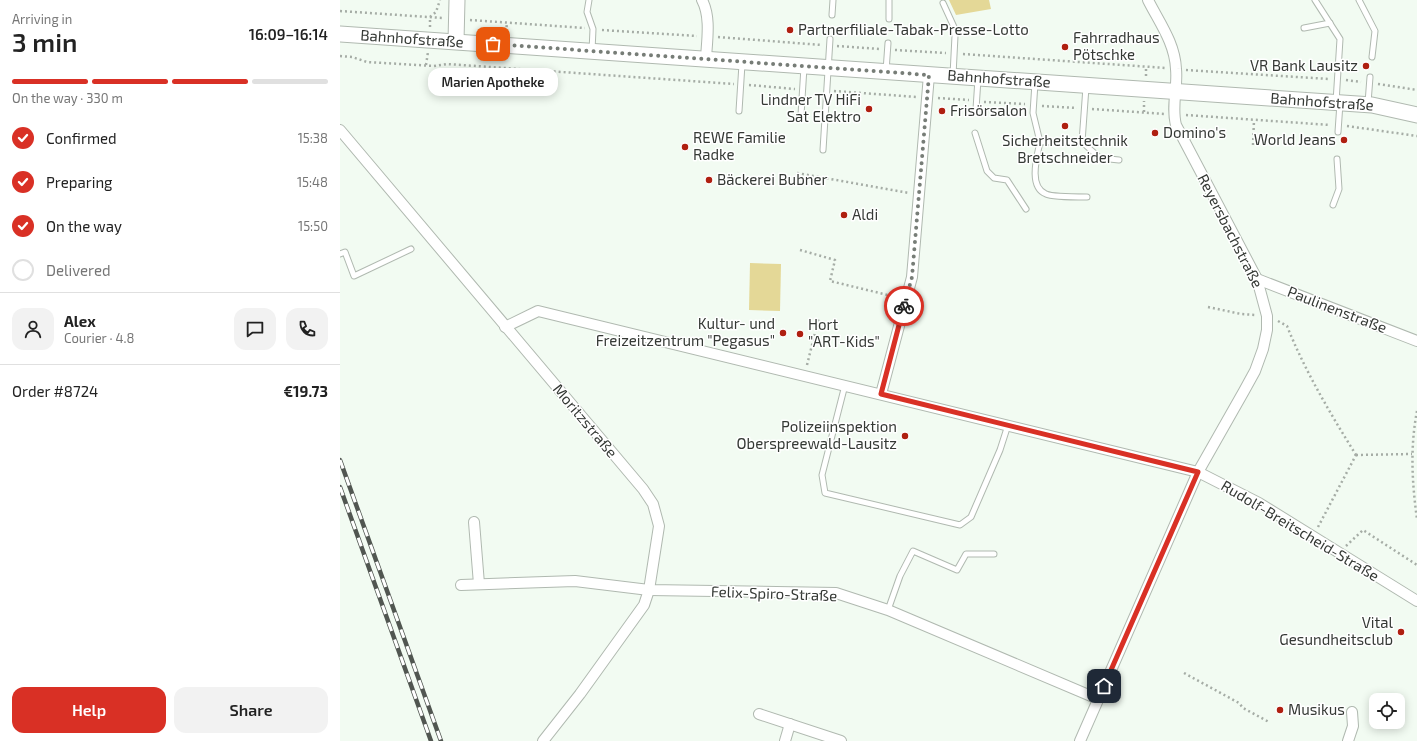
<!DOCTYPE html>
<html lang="en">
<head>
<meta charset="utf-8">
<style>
	:root { --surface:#fff; --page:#f2f2f2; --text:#222; --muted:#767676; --line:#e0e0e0; --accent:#d93025 }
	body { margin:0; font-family:"Exo 2",sans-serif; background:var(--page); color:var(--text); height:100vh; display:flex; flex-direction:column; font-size:15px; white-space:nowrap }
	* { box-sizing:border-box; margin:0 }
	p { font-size:13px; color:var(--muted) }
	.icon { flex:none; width:22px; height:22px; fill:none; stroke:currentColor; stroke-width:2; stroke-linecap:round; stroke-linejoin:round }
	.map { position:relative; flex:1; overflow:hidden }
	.panel { display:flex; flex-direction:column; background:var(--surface); width:340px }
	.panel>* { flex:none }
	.buttons { position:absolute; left:1029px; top:693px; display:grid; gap:8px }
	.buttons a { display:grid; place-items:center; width:36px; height:36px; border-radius:8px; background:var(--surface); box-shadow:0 2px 10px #0003; font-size:20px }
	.pin { position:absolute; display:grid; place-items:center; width:34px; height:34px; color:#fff; margin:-17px; border-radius:8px; box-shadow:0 2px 6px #0006 }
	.courier { position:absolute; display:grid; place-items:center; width:40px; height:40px; margin:-20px; border:3px solid #d93025; border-radius:50%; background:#fff; color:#222; box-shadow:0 1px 5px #0007 }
	.bubble { position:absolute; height:28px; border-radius:12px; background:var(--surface); box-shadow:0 2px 10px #0003; font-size:13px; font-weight:600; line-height:28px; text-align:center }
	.head em { font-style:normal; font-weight:600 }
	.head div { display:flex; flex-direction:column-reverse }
	.head { display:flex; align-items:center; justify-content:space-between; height:68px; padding:0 12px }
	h1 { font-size:26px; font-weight:600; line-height:30px }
	.bar { display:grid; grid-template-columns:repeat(4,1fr); gap:6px 4px; align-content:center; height:48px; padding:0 12px }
	.bar i { height:5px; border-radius:3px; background:var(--line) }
	.bar .active { background:var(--accent) }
	.bar p { grid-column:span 4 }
	.line { display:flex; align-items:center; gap:10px; padding:0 12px; border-top:1px solid var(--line) }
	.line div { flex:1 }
	.round { display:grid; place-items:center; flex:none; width:42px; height:42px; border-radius:12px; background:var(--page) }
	ol { padding:0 12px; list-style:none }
	li { display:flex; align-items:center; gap:12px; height:44px }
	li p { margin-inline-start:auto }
	li .icon { padding:4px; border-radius:50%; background:var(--accent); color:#fff; stroke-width:4 }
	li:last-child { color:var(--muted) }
	li i { width:22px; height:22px; border:2px solid var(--line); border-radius:50% }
	.button { display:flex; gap:8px; margin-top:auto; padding:8px 12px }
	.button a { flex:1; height:46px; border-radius:12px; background:var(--accent); color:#fff; font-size:16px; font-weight:600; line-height:46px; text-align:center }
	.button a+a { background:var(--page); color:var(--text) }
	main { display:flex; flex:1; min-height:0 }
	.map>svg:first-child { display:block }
	.green { fill:#e4d897 }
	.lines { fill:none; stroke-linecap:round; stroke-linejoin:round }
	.lane-casing { stroke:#b0b9b0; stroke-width:7 }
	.street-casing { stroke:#b0b9b0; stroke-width:12 }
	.secondary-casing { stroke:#b0b9b0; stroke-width:17 }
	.path { stroke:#a6ada6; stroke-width:2.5; stroke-dasharray:2 3; stroke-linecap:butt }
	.lane { stroke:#fff; stroke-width:5 }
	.street { stroke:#fff; stroke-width:10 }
	.secondary { stroke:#fff; stroke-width:15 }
	.rail-casing { stroke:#515651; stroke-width:4.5 }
	.rail { stroke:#fff; stroke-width:3; stroke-dasharray:9; stroke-linecap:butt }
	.done { stroke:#777d77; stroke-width:4; stroke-dasharray:0 7.2 }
	.route { stroke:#d93025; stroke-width:5 }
	.poi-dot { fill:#af1f10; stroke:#fff; stroke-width:1.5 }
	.labels { text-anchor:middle; stroke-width:3; stroke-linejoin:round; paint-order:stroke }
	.poi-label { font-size:15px; fill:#353935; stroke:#fff; text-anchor:start }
	.street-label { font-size:15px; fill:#353935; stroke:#fff }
</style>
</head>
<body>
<main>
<section class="panel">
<div class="head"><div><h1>3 min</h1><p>Arriving in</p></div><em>16:09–16:14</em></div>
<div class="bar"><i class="active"></i><i class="active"></i><i class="active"></i><i></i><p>On the way · 330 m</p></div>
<ol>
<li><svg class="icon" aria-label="check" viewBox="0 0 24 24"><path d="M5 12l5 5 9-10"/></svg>Confirmed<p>15:38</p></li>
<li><svg class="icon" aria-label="check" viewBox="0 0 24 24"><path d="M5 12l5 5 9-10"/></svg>Preparing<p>15:48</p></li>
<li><svg class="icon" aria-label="check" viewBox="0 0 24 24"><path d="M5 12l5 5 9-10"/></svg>On the way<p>15:50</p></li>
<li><i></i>Delivered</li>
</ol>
<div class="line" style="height:72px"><a class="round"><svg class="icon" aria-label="person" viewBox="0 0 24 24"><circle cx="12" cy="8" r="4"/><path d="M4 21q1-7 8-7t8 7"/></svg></a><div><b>Alex</b><p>Courier · 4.8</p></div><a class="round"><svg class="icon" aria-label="chat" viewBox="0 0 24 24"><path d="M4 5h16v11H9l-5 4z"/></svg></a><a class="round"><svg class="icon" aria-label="phone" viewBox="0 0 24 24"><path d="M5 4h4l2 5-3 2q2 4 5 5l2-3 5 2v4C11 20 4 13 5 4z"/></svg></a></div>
<div class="line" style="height:52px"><div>Order #8724</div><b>€19.73</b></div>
<div class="button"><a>Help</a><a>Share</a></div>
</section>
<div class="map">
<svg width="1077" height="741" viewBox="0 0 1077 741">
	<rect width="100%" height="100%" fill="#f2fbf2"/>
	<g class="green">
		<path d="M 609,0 L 649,0 L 651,9 L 616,15 Z"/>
		<path d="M 410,263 L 441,264 L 440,311 L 409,310 Z"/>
	</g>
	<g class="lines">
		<defs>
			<g id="lane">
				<path d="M 249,0 L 247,12 L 253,29 L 252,51"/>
				<path d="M 549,0 L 549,19"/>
				<path d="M 975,0 L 1000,39 L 996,102"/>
				<path d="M 1019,0 L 1035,31 L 1032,57"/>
				<path d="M 603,3 L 614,27 L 615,36 L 613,75"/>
				<path d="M 492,15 L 493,0"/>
				<path d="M 964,28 L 990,23"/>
				<path d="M 546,71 L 548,43"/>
				<path d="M 695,83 L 693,113 L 700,142 L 742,142 L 746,87"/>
				<path d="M 1028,103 L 1030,77"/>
				<path d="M 636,109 L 638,79"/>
				<path d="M 399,111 L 402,64"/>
				<path d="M 461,115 L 464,67"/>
				<path d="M 998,132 L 1000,103"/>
				<path d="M 635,133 L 647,171 L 654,178 L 667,180 L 686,209"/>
				<path d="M 700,142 C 697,156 688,187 706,194 C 712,197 738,197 747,197"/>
				<path d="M 742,142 L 760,158 L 779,160"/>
				<path d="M 483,150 L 490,39"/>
				<path d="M 993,205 L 999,189 L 997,159"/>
				<path d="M 0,254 L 5,252 L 14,276 L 71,249"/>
				<path d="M 505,385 L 482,475 L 485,493 L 620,525 L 631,517 L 660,450 L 668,425"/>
				<path d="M 548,610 L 560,576 L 573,551 L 617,570 L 626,554 L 654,554"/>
			</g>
			<g id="street">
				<path d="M 362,0 C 371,17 367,40 366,58"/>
				<path d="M 0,130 L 303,489 L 313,504 L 319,526 L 309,590 L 304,605 L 240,694 L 203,741"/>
				<path d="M 917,279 L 1077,341"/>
				<path d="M 165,327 L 198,311 L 858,472 L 919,503 L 1077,601"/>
				<path d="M 541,394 L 572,277 L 589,75"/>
				<path d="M 134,522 L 139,584"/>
				<path d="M 121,585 L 235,581 L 309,590 L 496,593 L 548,610 L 758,699"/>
				<path d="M 419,714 L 501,741"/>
				<path d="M 445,741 L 450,724"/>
				<path d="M 740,741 L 858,472 L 904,391 L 915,371 L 923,349 L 927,330 L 927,316 L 917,279 L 836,125 C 831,106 838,88 836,69 C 835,43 819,22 808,0"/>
				<path d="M 1008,741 L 1013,726 L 1012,712"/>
			</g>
			<g id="secondary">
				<path d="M 0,34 L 1032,105 L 1077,115"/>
				<path d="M 116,41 L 117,0"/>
			</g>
		</defs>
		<use href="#lane" class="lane-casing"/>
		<use href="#street" class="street-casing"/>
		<use href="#secondary" class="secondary-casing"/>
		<g class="path">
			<path d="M 0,11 L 103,18"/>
			<path d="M 130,20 L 245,28"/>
			<path d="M 90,27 L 90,17 L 96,12 L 100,0"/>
			<path d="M 262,30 L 357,36"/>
			<path d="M 166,32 L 167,23"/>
			<path d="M 378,37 L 482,45"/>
			<path d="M 497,46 L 540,49"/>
			<path d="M 555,50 L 606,53"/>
			<path d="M 623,54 L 826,68"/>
			<path d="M 0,56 L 12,57 L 27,62 L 94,66 L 107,64 L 394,84"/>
			<path d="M 86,65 L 88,52"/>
			<path d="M 846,70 L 989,79"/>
			<path d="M 806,76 L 806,67"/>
			<path d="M 1006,80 L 1021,82"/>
			<path d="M 1038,84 L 1077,90"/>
			<path d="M 409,85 L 455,89"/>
			<path d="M 494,91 L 577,97"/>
			<path d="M 598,98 L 629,100"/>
			<path d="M 644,102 L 685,104"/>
			<path d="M 702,106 L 737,108"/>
			<path d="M 752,109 L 825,114"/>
			<path d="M 804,112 L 804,101"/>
			<path d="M 846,115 L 990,125"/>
			<path d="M 1007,126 L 1077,136"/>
			<path d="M 913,145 L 914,120"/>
			<path d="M 457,173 L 569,193"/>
			<path d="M 460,250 L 495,260 L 490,281 L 556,297"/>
			<path d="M 868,307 L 901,314 L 916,315"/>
			<path d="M 938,321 L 947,326 C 965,371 990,413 1016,455"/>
			<path d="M 467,365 L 479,317"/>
			<path d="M 1077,411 C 1070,447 1072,483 1077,519"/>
			<path d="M 1016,455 L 1072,454"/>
			<path d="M 978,527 L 1016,455"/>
			<path d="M 1006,546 L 1023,530 L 1077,565"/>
			<path d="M 844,673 L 899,703 L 903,708 L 929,722"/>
		</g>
		<use href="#lane" class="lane"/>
		<use href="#street" class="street"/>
		<use href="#secondary" class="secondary"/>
		<defs>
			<g id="rail">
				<path d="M 0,460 L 101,741"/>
				<path d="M 0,487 L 91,741"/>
			</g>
		</defs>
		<use href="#rail" class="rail-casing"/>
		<use href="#rail" class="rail"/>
	</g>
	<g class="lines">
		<path class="done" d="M 153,44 L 589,75 L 572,277 L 564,306"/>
		<path class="route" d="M 564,306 L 541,394 L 858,472 L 764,686"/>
	</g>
	<g class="poi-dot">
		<circle cx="450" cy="30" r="4"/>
		<circle cx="725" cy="47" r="4"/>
		<circle cx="1026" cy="66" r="4"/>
		<circle cx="529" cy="109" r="4"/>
		<circle cx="602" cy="111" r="4"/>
		<circle cx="725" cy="126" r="4"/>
		<circle cx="815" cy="133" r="4"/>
		<circle cx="1004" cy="140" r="4"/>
		<circle cx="345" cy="147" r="4"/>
		<circle cx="369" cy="180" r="4"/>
		<circle cx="504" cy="215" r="4"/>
		<circle cx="443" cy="333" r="4"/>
		<circle cx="460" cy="334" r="4"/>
		<circle cx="565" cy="436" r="4"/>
		<circle cx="1061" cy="632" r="4"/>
		<circle cx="940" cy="710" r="4"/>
	</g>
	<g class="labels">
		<g class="poi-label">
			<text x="458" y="35">Partnerfiliale-Tabak-Presse-Lotto</text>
			<text x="733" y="43">Fahrradhaus<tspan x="733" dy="17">Pötschke</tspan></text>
			<text x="1018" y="71" text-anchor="end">VR Bank Lausitz</text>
			<text x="521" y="105" text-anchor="end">Lindner TV HiFi<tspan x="521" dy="17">Sat Elektro</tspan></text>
			<text x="610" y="116">Frisörsalon</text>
			<text x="823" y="138">Domino's</text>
			<text x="353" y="143">REWE Familie<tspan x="353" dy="17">Radke</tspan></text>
			<text x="996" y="145" text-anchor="end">World Jeans</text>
			<text x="725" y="146" text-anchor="middle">Sicherheitstechnik<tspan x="725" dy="17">Bretschneider</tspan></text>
			<text x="377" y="185">Bäckerei Bubner</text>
			<text x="512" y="220">Aldi</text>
			<text x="435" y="329" text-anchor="end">Kultur- und<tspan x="435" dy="17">Freizeitzentrum "Pegasus"</tspan></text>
			<text x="468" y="330">Hort<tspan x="468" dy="17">"ART-Kids"</tspan></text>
			<text x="557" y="432" text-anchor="end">Polizeiinspektion<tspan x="557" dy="17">Oberspreewald-Lausitz</tspan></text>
			<text x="1053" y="628" text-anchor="end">Vital<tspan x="1053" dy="17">Gesundheitsclub</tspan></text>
			<text x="948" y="715">Musikus</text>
		</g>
		<g class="street-label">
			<text transform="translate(72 39) rotate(4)" y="5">Bahnhofstraße</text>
			<text transform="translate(659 79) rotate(4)" y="5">Bahnhofstraße</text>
			<text transform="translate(982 102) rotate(4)" y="5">Bahnhofstraße</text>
			<text transform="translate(890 231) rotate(63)" y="5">Reyersbachstraße</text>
			<text transform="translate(997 310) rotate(21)" y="5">Paulinenstraße</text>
			<text transform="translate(245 421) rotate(50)" y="5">Moritzstraße</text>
			<text transform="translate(960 531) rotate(31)" y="5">Rudolf-Breitscheid-Straße</text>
			<text transform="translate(434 594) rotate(2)" y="5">Felix-Spiro-Straße</text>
		</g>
	</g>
</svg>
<div class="buttons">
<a><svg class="icon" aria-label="locate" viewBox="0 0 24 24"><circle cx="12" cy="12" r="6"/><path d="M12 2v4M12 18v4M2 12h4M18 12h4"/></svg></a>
</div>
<div class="pin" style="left:153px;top:44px;background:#ea580c"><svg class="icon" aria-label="bag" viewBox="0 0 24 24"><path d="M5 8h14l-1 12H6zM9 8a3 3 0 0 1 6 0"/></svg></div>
<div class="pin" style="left:764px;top:686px;background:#1f2937"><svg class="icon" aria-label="home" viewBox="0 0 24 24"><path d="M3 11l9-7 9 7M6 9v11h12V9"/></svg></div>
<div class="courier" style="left:564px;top:306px"><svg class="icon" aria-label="bike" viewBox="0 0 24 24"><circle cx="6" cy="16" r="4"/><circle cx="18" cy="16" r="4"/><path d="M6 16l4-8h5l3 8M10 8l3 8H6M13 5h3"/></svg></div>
<div class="bubble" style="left:88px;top:68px;width:130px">Marien Apotheke</div>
</div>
</main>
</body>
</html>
